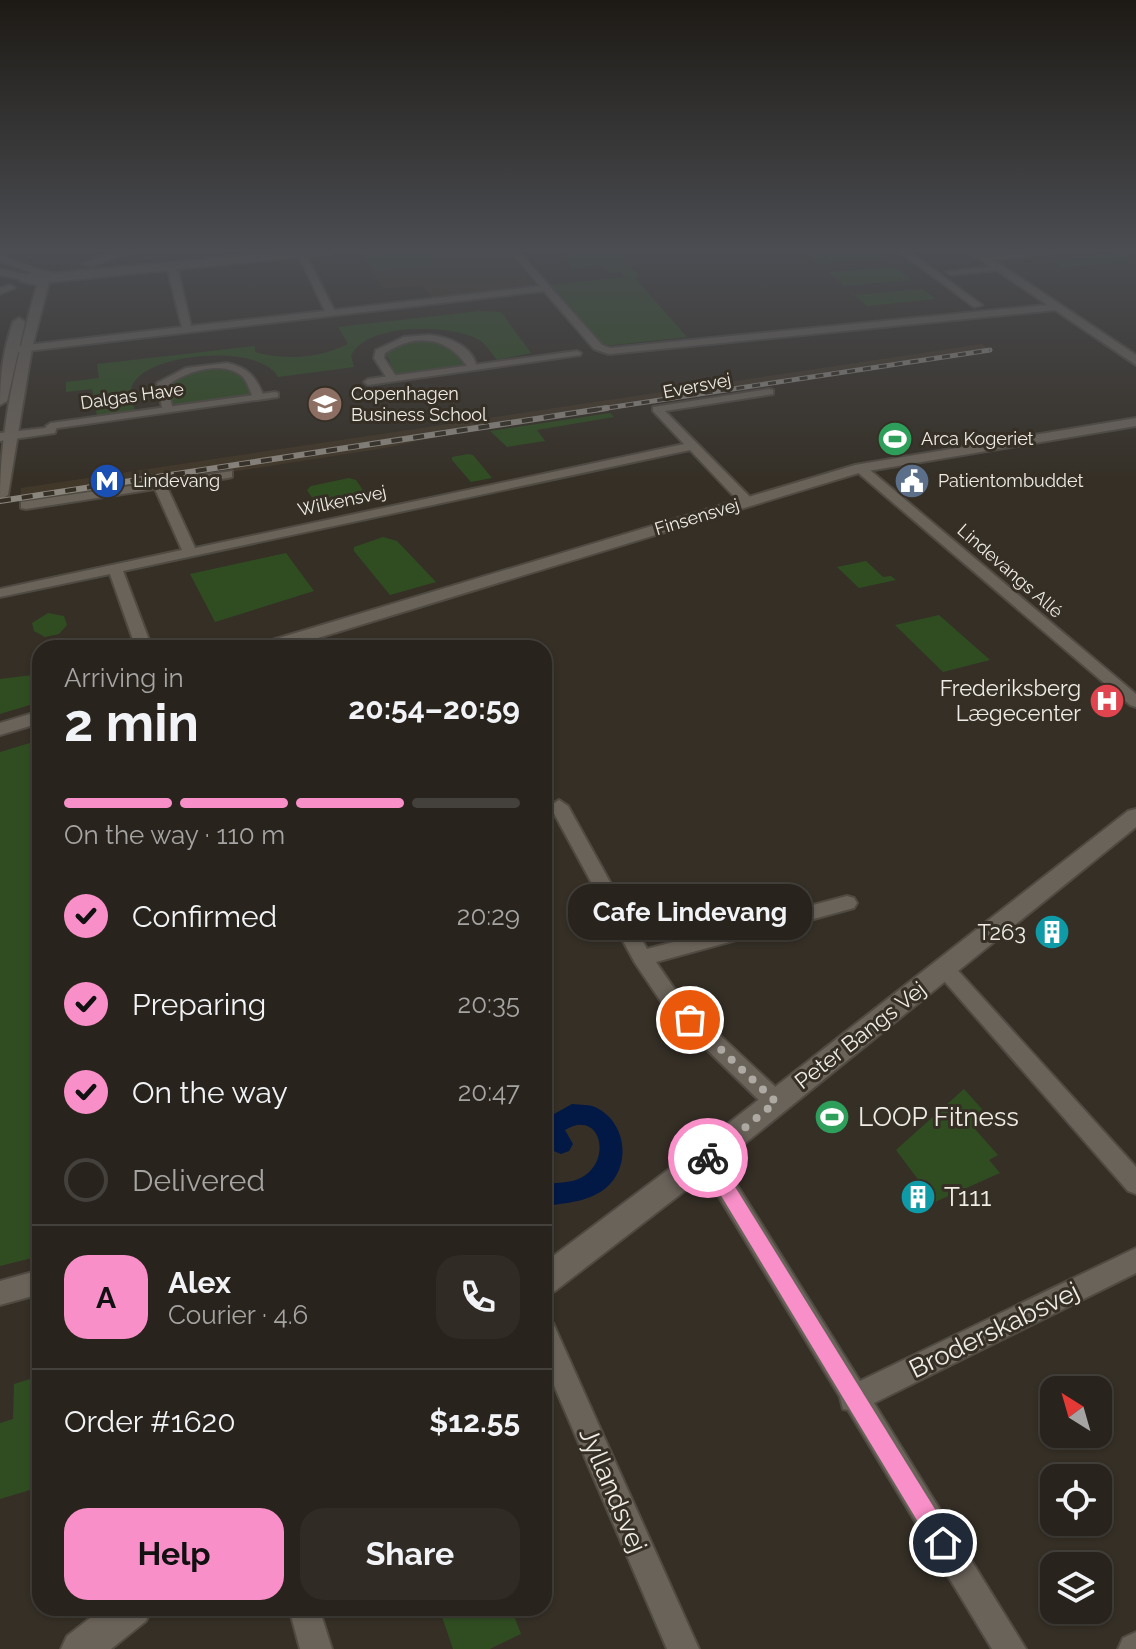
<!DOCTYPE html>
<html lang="en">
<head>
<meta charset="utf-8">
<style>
	:root { --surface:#28231c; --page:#302b25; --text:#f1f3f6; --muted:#a5a4a3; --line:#44403b; --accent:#f98fc8 }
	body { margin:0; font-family:Raleway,sans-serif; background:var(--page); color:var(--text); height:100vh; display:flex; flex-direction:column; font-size:30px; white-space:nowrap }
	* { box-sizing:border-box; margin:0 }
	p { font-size:26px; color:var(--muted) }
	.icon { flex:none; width:44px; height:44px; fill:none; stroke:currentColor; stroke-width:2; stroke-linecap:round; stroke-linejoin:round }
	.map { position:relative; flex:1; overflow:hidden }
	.side { position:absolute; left:32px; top:640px; width:520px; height:976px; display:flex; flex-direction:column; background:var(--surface); border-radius:24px; box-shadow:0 2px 6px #0004,0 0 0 2px var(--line) }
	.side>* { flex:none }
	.needle { width:52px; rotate:323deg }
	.controls { position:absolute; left:1040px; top:1376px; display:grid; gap:16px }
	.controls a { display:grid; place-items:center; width:72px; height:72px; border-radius:16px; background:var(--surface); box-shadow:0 2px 6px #0004,0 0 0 2px var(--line); font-size:40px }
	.pin { position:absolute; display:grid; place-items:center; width:68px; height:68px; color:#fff; margin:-34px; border:4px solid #fff; border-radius:50%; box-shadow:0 2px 8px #0007 }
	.courier { position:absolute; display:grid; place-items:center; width:80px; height:80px; margin:-40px; border:6px solid #f98fc8; border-radius:50%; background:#fff; color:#222; box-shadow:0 2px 10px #0007 }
	.bubble { position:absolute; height:56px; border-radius:24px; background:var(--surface); box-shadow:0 2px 6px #0004,0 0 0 2px var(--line); font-size:26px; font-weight:700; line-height:56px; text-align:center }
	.headline em { font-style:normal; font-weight:700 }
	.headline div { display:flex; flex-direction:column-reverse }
	.headline { display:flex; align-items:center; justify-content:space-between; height:136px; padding:0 32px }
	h1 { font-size:52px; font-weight:700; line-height:60px }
	.bar { display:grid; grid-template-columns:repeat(4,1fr); gap:12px 8px; align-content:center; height:96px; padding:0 32px }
	.bar i { height:10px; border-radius:6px; background:var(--line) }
	.bar .active { background:var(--accent) }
	.bar p { grid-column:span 4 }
	.line { display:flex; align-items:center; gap:20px; padding:0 32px; border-top:2px solid var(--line) }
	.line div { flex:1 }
	.round { display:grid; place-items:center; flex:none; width:84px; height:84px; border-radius:24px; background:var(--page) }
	ol { padding:0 32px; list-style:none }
	li { display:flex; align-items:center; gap:24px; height:88px }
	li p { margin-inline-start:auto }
	li .icon { padding:8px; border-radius:50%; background:var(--accent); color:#111; stroke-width:4 }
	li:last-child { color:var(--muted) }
	li i { width:44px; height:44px; border:4px solid var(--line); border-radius:50% }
	.primary-button { display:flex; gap:16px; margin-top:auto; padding:16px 32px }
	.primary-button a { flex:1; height:92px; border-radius:24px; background:var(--accent); color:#111; font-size:32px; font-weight:700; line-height:92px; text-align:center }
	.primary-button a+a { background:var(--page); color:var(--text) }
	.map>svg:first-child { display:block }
	.built { fill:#42382a }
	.green { fill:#304d22 }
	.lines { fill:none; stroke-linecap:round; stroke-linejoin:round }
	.canal { fill:#021845; fill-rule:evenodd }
	.pedestrian-casing { stroke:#4f4a42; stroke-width:4 }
	.minor-casing { stroke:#4f4a42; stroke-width:4 }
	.tertiary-casing { stroke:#4f4a42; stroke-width:4 }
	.pedestrian { fill:#6a635a; fill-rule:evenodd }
	.minor { fill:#6a635a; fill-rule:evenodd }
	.tertiary { fill:#6a635a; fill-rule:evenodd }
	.rail-far1-casing { stroke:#8a857d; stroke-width:5 }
	.rail-casing { stroke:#8a857d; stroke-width:6 }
	.rail-far1 { stroke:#352f26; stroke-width:3; stroke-dasharray:8; stroke-linecap:butt }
	.rail { stroke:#352f26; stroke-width:4; stroke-dasharray:11; stroke-linecap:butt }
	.route { fill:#f98fc8 }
	.done { stroke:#aea9a2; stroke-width:8; stroke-dasharray:0 14.4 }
	.labels { text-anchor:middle; stroke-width:6; stroke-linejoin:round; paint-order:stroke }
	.far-street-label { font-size:18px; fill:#efebe5; stroke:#352f26 }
	.far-poi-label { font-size:18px; fill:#efebe5; stroke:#352f26; text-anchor:start }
	.poi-label { font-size:22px; fill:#efebe5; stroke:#352f26; text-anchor:end }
	.street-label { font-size:22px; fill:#efebe5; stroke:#352f26 }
	.near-poi-label { font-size:26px; fill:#efebe5; stroke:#352f26; text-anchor:start }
	.near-street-label { font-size:26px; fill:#efebe5; stroke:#352f26 }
</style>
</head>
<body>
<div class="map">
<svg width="1136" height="1649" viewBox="0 0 1136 1649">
	<rect width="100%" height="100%" fill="#352f26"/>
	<g class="built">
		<path d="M 361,251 L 506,251 L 536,286 L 433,298 L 422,285 L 382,289 Z"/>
		<path d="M 982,344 L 991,351 L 461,432 L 385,448 L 231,472 L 229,468 L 21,500 L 21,488 Z"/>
	</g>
	<g class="green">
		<path d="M 424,251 L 434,264 L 374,271 L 365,256 Z"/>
		<path d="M 580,251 L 618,251 L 640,277 L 635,278 L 687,337 L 604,346 L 597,344 L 550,285 L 625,277 L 621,272 L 610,273 L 601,264 L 571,269 L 565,254 Z"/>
		<path d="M 825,251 L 873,251 L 883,258 L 818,264 L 805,252 Z"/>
		<path d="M 1119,253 L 1132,261 L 1063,268 L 1051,261 Z"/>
		<path d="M 895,267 L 912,280 L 844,286 L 828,272 Z"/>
		<path d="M 922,289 L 936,299 L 867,306 L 854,295 Z"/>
		<path d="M 480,311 L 501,312 L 531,353 L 497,360 C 490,351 485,342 475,338 C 447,324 365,323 351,356 L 354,367 L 278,377 C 261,343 146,352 132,386 C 129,393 133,403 135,410 L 97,416 L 92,389 L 66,392 L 66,382 L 99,378 L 97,364 L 255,346 L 255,352 C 284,361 321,358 348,344 L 338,327 Z"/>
		<path d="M 430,340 L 453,347 L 467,364 L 396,375 L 385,352 L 408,342 Z"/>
		<path d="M 221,368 L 243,376 L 251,394 L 172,406 L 167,383 L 196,370 Z"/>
		<path d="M 610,413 L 614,417 L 537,430 L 545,441 L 507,447 L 490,431 Z"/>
		<path d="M 468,454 L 473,455 L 492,478 L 471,482 L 452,460 L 452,457 Z"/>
		<path d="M 349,478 L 356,480 L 371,502 L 322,513 L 307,490 L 311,486 Z"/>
		<path d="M 383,537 L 397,541 L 436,582 L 390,595 L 354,551 L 354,547 Z"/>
		<path d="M 286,553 L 314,591 L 215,622 L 190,574 Z"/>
		<path d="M 866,561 L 883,577 L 891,576 L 896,580 L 859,588 L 837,567 Z"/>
		<path d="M 48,613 L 64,616 L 67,625 L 59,634 L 45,637 L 34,631 L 32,623 Z"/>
		<path d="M 939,615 L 990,660 L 943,672 L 895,625 Z"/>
		<path d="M 40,674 L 40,702 L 0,714 L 0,679 Z"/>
		<path d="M 40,740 L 40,1256 L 0,1266 L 0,752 Z"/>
		<path d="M 964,1089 L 982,1109 L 974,1128 L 998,1155 L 989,1160 L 1000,1173 L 935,1202 L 896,1150 Z"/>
		<path d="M 40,1376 L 40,1487 L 0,1499 L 0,1423 L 13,1419 L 14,1384 Z"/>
		<path d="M 439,1608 L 511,1608 L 521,1634 L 490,1649 L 453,1649 Z"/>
	</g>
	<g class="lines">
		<path class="canal" d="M 572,1104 C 580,1105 590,1104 597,1108 C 625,1122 631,1162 610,1184 C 593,1202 566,1203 544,1206 L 544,1184 C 554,1183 566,1183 576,1180 C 615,1166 602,1107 565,1130 L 573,1144 L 569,1151 L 561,1154 C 543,1148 542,1137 545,1119 Z"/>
		<defs>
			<g id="pedestrian">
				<path d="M 577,351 L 581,353 L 580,355 L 368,385 L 364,382 L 368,379 Z"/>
				<path d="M 275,392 L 278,393 L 278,397 L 51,429 L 46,426 L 51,423 Z"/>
			</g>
			<g id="minor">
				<path d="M 510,251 L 518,251 L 602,345 L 610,348 L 1056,304 L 1061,307 L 1056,310 L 609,354 L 594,349 L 544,291 L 10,353 L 5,350 L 10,347 L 182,327 L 168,271 L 173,268 L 178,271 L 191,326 L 325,311 L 300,259 L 304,256 L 308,259 L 334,310 L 540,286 Z"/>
				<path d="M 899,251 L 908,251 L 982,305 L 974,307 Z"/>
				<path d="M 1036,251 L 1065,251 L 985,261 L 981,258 Z"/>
				<path d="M 0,255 L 43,271 L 45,273 L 37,275 L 0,261 Z"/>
				<path d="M 1003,265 L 1000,270 L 951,275 L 946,272 Z"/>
				<path d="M 0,269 L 28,275 L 30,277 L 25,280 L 0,275 Z"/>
				<path d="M 10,285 L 15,288 L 0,294 L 0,288 Z"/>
				<path d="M 429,335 C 450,337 474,347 477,369 L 469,369 C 449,337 417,332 385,353 L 384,358 L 397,378 L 388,380 L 374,358 L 376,350 L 404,337 Z"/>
				<path d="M 227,363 C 249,368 256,377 264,397 L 262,399 L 254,399 C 250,392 248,382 242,376 C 222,359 184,372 167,386 L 173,410 L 163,412 L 157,383 L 186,368 Z"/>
				<path d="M 769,389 L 773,390 L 773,394 L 665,411 L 752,499 L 752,505 L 742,505 L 690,450 L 123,571 L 152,648 L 136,648 L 110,574 L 0,597 L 0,589 L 182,550 L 155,489 L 26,509 L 21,508 L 21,502 L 232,471 L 232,477 L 228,478 L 167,487 L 195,548 L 684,444 L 653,411 L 653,407 Z"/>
				<path d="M 51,423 L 57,426 L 55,433 L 0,441 L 0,433 L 45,428 Z"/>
				<path d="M 856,465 L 864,465 L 1136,694 L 1136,707 L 1130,705 L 856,471 Z"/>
				<path d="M 559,800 L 568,806 L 647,949 L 847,896 L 854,898 L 857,903 L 854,908 L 656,962 L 682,1000 L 784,1095 L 787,1102 L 784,1109 L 776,1111 L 768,1109 L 668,1012 L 635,963 L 550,806 Z"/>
				<path d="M 945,961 L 952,964 L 1136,1167 L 1136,1194 L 1128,1191 L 938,974 L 935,969 L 938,964 Z"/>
				<path d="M 707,1147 L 715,1150 L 860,1381 L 1136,1248 L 1136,1273 L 874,1403 L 1026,1649 L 992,1649 L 848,1410 L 843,1409 L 840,1397 L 699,1164 L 695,1157 L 699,1150 Z"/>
				<path d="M 40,1270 L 40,1294 L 0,1305 L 0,1281 Z"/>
				<path d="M 544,1319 L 553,1323 L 699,1649 L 667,1649 L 544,1362 Z"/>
				<path d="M 289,1608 L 319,1608 L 332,1649 L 300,1649 Z"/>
				<path d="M 1136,1632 L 1136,1649 L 1118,1649 L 1123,1638 Z"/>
			</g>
			<g id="tertiary">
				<path d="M 118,251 L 133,251 L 92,266 L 82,264 Z"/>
				<path d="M 296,251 L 333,251 L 328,254 L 49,282 L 32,348 L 8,495 L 0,500 C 0,426 17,356 37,285 L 20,281 L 20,277 L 40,270 L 54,273 Z"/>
				<path d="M 968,251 L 980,251 L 1136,355 L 1136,365 Z"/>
				<path d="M 19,318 L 25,322 L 7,401 L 0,405 C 0,375 3,351 13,322 Z"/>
				<path d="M 1136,418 L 1136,426 L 862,472 L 285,648 L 257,648 L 259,644 L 855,465 Z"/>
				<path d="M 40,711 L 40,723 L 0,735 L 0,723 Z"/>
				<path d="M 1136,809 L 1136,827 L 717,1166 L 555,1291 L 544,1296 L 544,1263 L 697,1148 L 1128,811 Z"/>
				<path d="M 103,1608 L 152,1608 L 146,1621 L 111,1649 L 61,1649 L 67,1636 Z"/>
			</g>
		</defs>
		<use href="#pedestrian" class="pedestrian-casing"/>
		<use href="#minor" class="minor-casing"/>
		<use href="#tertiary" class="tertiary-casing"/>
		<use href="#pedestrian" class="pedestrian"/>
		<use href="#minor" class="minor"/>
		<use href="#tertiary" class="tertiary"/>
		<defs>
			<path id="rail-far1" d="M 594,410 L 990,350"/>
			<path id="rail" d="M 0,501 L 607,408"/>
		</defs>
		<use href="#rail-far1" class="rail-far1-casing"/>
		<use href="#rail" class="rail-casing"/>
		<use href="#rail-far1" class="rail-far1"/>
		<use href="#rail" class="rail"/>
	</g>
	<linearGradient id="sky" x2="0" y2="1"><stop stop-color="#1d1a15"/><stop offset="0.52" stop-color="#4b4d52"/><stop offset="1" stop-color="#4b4d52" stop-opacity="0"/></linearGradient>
	<rect width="1136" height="482" fill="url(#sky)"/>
	<path class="route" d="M 708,1151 L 714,1153 L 951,1535 L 954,1543 L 951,1550 L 943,1553 L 935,1550 L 702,1164 L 699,1158 Z"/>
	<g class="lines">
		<path class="done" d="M 690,1020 L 776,1102 L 708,1158"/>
	</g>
	<defs>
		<symbol id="university-disc" viewBox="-11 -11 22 22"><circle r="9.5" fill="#8d6e63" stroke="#352f26"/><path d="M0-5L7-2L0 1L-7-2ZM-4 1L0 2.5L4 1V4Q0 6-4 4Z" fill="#fff"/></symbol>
		<symbol id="stadium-disc" viewBox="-11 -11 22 22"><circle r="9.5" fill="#2e9e5b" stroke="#352f26"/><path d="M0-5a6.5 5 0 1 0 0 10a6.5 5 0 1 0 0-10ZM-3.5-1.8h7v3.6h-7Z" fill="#fff"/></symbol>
		<symbol id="metro-disc" viewBox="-11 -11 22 22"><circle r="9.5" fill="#1a4fb4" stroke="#352f26"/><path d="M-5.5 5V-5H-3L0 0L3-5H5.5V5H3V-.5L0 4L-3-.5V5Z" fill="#fff"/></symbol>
		<symbol id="civic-disc" viewBox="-11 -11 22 22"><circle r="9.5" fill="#5c6f8a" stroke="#352f26"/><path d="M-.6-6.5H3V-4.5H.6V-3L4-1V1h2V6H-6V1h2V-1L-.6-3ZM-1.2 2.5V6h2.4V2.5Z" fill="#fff"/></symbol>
		<symbol id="hospital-disc" viewBox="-11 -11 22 22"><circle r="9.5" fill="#e0444e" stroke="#352f26"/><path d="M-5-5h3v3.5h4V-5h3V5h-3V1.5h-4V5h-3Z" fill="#fff"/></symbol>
		<symbol id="building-disc" viewBox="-11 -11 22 22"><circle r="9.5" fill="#0f9aa8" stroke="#352f26"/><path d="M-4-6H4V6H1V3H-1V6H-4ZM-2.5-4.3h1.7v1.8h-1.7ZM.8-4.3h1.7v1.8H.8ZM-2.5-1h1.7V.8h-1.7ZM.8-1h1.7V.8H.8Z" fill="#fff"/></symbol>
	</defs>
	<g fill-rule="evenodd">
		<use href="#university-disc" x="305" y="384" width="40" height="40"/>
		<use href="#stadium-disc" x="875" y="419" width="40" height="40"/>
		<use href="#metro-disc" x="87" y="461" width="40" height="40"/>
		<use href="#civic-disc" x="892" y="461" width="40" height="40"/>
		<use href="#hospital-disc" x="1087" y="681" width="40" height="40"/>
		<use href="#building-disc" x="1032" y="912" width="40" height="40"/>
		<use href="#stadium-disc" x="812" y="1097" width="40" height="40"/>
		<use href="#building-disc" x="898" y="1177" width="40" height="40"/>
	</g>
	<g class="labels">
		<g class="far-street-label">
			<text transform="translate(697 386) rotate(-11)" y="6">Eversvej</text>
			<text transform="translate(132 396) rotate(-8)" y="6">Dalgas Have</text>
			<text transform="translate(342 501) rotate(-12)" y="6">Wilkensvej</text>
			<text transform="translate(697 517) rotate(-17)" y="6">Finsensvej</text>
			<text transform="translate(1010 571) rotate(41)" y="6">Lindevangs Allé</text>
		</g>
		<g class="far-poi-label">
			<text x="351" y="400">Copenhagen<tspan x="351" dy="21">Business School</tspan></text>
			<text x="921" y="445">Arca Kogeriet</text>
			<text x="133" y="487">Lindevang</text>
			<text x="938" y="487">Patientombuddet</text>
		</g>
		<g class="poi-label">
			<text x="1081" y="696">Frederiksberg<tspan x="1081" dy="25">Lægecenter</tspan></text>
			<text x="1026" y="940">T263</text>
		</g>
		<g class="street-label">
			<text transform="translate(860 1035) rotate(-38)" y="8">Peter Bangs Vej</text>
		</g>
		<g class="near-poi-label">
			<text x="858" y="1126">LOOP Fitness</text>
			<text x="944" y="1206">T111</text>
		</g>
		<g class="near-street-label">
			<text transform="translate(994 1330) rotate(-26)" y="9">Broderskabsvej</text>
			<text transform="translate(613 1490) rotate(67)" y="9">Jyllandsvej</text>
		</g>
	</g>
</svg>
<div class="controls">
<a><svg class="needle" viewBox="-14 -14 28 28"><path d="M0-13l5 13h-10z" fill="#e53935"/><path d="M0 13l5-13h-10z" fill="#a5a4a3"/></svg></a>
<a><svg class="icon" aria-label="locate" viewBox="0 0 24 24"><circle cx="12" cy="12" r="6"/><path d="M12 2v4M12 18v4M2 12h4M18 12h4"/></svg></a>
<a><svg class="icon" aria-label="layers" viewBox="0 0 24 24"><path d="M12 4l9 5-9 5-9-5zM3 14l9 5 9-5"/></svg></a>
</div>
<div class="pin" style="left:690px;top:1020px;background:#ea580c"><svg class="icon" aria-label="bag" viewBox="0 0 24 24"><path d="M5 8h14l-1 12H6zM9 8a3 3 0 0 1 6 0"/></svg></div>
<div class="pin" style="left:943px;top:1543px;background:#1f2937"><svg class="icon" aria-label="home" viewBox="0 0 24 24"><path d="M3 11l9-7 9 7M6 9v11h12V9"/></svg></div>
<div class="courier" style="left:708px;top:1158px"><svg class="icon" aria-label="bike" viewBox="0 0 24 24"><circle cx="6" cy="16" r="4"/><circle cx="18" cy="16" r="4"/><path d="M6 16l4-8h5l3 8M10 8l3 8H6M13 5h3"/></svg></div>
<div class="bubble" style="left:568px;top:884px;width:244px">Cafe Lindevang</div>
<section class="side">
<div class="headline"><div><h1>2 min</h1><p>Arriving in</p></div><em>20:54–20:59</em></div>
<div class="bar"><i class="active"></i><i class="active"></i><i class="active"></i><i></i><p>On the way · 110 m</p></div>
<ol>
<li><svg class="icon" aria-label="check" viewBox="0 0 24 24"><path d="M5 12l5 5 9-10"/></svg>Confirmed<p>20:29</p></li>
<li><svg class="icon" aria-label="check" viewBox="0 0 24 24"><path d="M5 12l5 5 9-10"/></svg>Preparing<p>20:35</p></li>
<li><svg class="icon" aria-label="check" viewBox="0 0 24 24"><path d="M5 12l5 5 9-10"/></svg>On the way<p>20:47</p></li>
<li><i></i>Delivered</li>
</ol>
<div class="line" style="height:144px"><b class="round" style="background:var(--accent);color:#111">A</b><div><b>Alex</b><p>Courier · 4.6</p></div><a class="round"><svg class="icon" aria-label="phone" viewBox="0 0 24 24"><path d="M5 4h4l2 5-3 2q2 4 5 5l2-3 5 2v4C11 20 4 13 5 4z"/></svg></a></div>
<div class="line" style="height:104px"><div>Order #1620</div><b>$12.55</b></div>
<div class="primary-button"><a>Help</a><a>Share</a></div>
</section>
</div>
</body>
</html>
